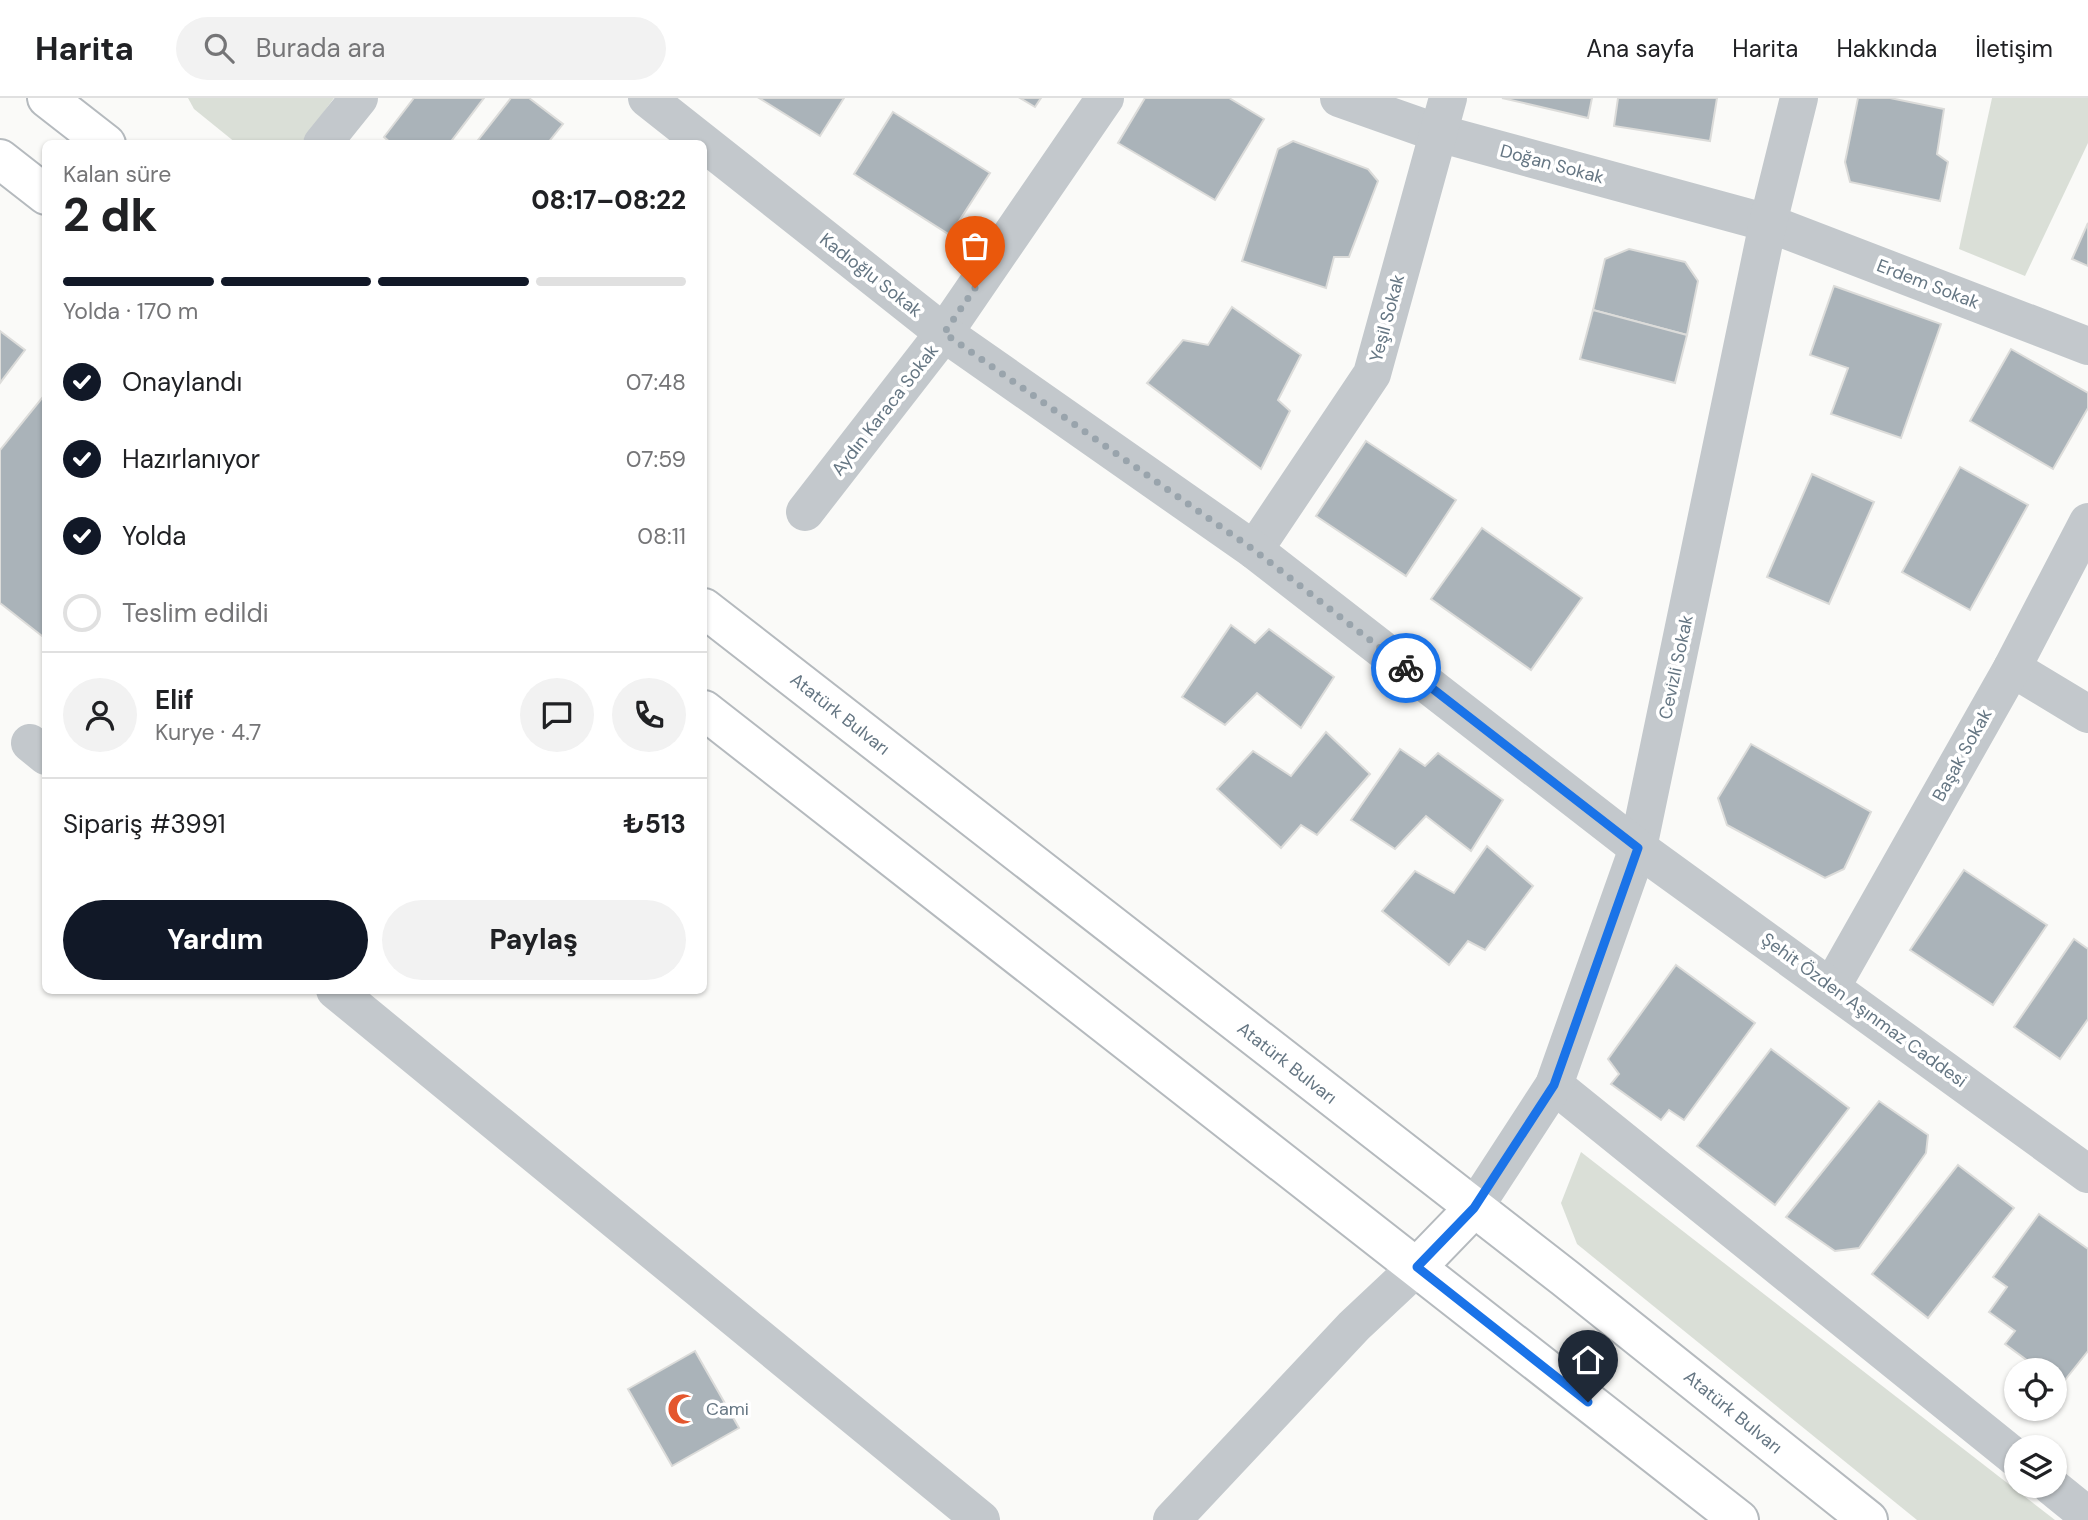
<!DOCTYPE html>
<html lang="tr">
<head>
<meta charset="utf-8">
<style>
	:root { --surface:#fff; --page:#f2f2f2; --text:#202124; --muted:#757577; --line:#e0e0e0; --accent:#111827 }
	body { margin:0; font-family:"DM Sans",sans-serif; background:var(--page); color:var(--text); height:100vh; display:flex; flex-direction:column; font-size:26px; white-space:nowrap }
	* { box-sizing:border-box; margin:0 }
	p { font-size:23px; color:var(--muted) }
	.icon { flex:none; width:38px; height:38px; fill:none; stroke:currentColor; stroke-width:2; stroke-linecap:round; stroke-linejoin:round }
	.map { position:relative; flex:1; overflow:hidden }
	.side { position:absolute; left:42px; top:42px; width:665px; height:854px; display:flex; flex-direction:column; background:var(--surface); border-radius:10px; box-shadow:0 2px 5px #0004 }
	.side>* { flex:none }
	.buttons { position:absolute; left:2004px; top:1260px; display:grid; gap:14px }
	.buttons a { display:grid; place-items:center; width:63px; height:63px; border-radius:50%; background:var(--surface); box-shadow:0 2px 5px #0004; font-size:35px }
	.pin { position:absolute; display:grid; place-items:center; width:60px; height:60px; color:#fff; margin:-72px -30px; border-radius:50% 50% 50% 0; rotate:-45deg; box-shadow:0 0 7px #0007 }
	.pin .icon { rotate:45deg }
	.courier { position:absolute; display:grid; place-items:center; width:70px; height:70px; margin:-35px; border:5px solid #1a73e8; border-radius:50%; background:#fff; color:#222; box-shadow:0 2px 9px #0007 }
	.headline em { font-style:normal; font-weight:800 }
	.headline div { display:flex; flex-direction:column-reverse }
	.headline { display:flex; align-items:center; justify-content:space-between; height:119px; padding:0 21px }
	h1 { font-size:46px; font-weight:800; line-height:52px }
	.bar { display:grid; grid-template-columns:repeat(4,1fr); gap:10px 7px; align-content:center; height:84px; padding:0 21px }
	.bar i { height:9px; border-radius:5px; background:var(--line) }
	.bar .active { background:var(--accent) }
	.bar p { grid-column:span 4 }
	.line { display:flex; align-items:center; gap:18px; padding:0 21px; border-top:2px solid var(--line) }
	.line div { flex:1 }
	.round { display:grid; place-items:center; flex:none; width:74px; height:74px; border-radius:37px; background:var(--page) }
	ol { padding:0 21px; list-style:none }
	li { display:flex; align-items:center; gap:21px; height:77px }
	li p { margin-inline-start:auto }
	li .icon { padding:7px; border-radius:50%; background:var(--accent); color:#fff; stroke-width:4 }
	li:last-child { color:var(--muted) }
	li i { width:38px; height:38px; border:4px solid var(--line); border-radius:50% }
	.primary-button { display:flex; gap:14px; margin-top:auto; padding:14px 21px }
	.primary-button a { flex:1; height:80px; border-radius:42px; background:var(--accent); color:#fff; font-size:28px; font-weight:800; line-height:80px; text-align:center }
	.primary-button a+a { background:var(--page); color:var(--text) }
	header { display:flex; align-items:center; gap:42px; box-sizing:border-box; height:98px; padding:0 35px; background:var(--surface); border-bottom:2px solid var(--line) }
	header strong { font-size:33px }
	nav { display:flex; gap:38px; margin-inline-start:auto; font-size:24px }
	.search { width:490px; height:63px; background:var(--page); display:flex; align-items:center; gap:18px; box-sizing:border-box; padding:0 24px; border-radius:38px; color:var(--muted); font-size:26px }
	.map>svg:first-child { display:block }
	.green { fill:#dadfd7 }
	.building { fill:#aab3b9; stroke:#dcdcda; stroke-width:2 }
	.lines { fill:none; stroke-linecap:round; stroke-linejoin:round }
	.primary-casing { stroke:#b5babe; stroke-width:42 }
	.minor { stroke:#c3c8cc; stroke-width:38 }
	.tertiary { stroke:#c3c8cc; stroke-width:38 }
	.primary { stroke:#fff; stroke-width:38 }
	.done { stroke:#99a4ac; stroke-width:7; stroke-dasharray:0 12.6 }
	.route { stroke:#1a73e8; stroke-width:9 }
	.labels { text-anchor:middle; stroke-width:7; stroke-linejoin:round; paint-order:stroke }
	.street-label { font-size:18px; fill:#657683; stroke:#fff }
	.poi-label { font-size:18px; fill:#657683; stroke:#fff; text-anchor:start }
</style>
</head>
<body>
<header>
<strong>Harita</strong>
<div class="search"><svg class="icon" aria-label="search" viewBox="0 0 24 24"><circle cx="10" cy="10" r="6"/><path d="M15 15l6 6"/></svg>Burada ara</div>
<nav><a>Ana sayfa</a><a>Harita</a><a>Hakkında</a><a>İletişim</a></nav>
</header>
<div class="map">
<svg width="2088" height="1422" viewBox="0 0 2088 1422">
	<rect width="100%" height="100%" fill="#fafaf8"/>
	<g class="green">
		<path d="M 188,0 L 334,0 L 302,44 L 236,45 L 194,11 Z"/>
		<path d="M 1992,0 L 2088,0 L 2088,45 L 2025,178 L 1959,151 Z"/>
		<path d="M 1581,1054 L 2055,1422 L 1917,1422 L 1577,1146 L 1561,1105 Z"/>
	</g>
	<g class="building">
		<path d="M 414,0 L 484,0 L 449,46 L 392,46 L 384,39 Z"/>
		<path d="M 511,0 L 529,0 L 563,26 L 547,46 L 475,46 Z"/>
		<path d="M 759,0 L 844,0 L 820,38 Z"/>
		<path d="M 1020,0 L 1041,0 L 1035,9 Z"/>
		<path d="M 1145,0 L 1229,0 L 1264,21 L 1215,102 L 1118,45 Z"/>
		<path d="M 1502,0 L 1592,0 L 1588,20 Z"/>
		<path d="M 1618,0 L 1717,0 L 1710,43 L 1614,28 Z"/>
		<path d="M 1858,0 L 1890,0 L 1944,11 L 1937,56 L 1948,64 L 1940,103 L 1850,84 L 1845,64 Z"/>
		<path d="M 893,14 L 990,75 L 950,137 L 854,76 Z"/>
		<path d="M 1293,43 L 1368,71 L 1378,83 L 1349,159 L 1334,159 L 1326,190 L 1242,163 L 1278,51 Z"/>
		<path d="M 2088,125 L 2088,168 L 2072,161 Z"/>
		<path d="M 1629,151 L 1685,164 L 1698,183 L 1687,237 L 1593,212 L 1605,161 Z"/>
		<path d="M 1834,188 L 1941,226 L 1901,340 L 1831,316 L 1848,270 L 1810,257 Z"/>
		<path d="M 1232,209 L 1301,257 L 1278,302 L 1290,313 L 1261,371 L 1147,285 L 1183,242 L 1208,247 Z"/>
		<path d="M 1593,212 L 1687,237 L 1675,285 L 1580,261 Z"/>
		<path d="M 0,233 L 25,252 L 0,285 Z"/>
		<path d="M 2011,251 L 2088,295 L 2088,310 L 2053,371 L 1970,323 Z"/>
		<path d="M 46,295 L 46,534 L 42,538 L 0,505 L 0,352 Z"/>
		<path d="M 1366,343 L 1456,402 L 1406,478 L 1316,418 Z"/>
		<path d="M 1960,369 L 2028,407 L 1970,512 L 1902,474 Z"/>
		<path d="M 1812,376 L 1874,404 L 1829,506 L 1767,479 Z"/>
		<path d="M 1482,430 L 1582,500 L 1531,572 L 1431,501 Z"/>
		<path d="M 1231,527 L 1255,545 L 1269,531 L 1334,579 L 1301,630 L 1257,595 L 1225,627 L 1182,599 Z"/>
		<path d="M 1326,634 L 1370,676 L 1317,737 L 1301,727 L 1281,750 L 1217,691 L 1253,653 L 1291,678 Z"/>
		<path d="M 1751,646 L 1871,714 L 1844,771 L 1825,780 L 1727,727 L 1718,700 Z"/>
		<path d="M 1400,651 L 1425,668 L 1438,655 L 1503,702 L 1471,753 L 1426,718 L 1395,751 L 1351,722 Z"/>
		<path d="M 1487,748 L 1533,788 L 1485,852 L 1468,843 L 1449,867 L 1382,813 L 1415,773 L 1454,795 Z"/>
		<path d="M 1964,772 L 2047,827 L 1993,907 L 1910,852 Z"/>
		<path d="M 2074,841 L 2088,851 L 2088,921 L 2060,961 L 2014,929 Z"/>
		<path d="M 1676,867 L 1755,925 L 1684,1022 L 1669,1012 L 1661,1022 L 1611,986 L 1619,976 L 1608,961 Z"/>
		<path d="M 1771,951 L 1849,1010 L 1775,1107 L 1697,1048 Z"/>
		<path d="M 1879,1003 L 1928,1037 L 1926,1055 L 1859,1150 L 1835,1153 L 1786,1119 Z"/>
		<path d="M 1958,1067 L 2014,1110 L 1928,1220 L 1872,1176 Z"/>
		<path d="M 2039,1116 L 2088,1151 L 2088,1253 L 2061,1287 L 2054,1283 L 2054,1272 L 2040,1272 L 2005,1246 L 2015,1233 L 1989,1214 L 2007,1189 L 1993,1179 Z"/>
		<path d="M 695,1253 L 739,1330 L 672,1368 L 628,1291 Z"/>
	</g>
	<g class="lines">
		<defs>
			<g id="primary">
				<path d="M 47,0 L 106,46"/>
				<path d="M 0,61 L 46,97"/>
				<path d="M 704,510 L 1565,1180 L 1868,1422"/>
				<path d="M 704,612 L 1739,1422"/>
				<path d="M 1417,1169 L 1474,1110"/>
			</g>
		</defs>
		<use href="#primary" class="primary-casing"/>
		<g class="minor">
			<path d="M 1339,0 L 1438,35 L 1768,125 L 2088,248"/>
			<path d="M 322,46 L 359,0"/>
			<path d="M 805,414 L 944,235 L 1105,0"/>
			<path d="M 1254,452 L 1372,276 L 1448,0"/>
			<path d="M 2012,570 L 2088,616"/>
			<path d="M 30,645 L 46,658"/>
			<path d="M 1832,888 L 2012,570 L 2088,424"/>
			<path d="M 335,892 L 981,1422"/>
			<path d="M 1554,987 L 2016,1360"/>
			<path d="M 1474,1110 L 1554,987 L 1638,750 L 1768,125 L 1799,0"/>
			<path d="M 2051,1388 L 2088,1418"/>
			<path d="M 1172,1422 L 1354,1228 L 1417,1169"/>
		</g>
		<path class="tertiary" d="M 647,0 L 944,235 L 1254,452 L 1638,750 L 2088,1076"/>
		<use href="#primary" class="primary"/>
	</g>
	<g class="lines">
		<path class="done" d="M 975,190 L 944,235 L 1254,452 L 1406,570"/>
		<path class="route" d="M 1406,570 L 1638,750 L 1554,987 L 1474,1110 L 1417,1169 L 1588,1304"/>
	</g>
	<defs>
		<symbol id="mosque-bare" viewBox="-9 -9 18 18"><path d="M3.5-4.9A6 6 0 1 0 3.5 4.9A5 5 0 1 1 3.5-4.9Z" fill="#e4572e" stroke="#fff" stroke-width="2.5" paint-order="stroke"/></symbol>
	</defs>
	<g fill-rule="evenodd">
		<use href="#mosque-bare" x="661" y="1289" width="44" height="44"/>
	</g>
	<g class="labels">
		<g class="street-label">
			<text transform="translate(1552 66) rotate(15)" y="6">Doğan Sokak</text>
			<text transform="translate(871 177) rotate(38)" y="6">Kadıoğlu Sokak</text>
			<text transform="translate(1928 186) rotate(21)" y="6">Erdem Sokak</text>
			<text transform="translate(1387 220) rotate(-75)" y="6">Yeşil Sokak</text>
			<text transform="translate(885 312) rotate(-52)" y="6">Aydın Karaca Sokak</text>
			<text transform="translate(1676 569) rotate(-78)" y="6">Cevizli Sokak</text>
			<text transform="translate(840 616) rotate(38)" y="6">Atatürk Bulvarı</text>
			<text transform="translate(1962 657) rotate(-61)" y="6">Başak Sokak</text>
			<text transform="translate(1864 912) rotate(36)" y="6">Şehit Özden Aşınmaz Caddesi</text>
			<text transform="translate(1287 965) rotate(38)" y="6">Atatürk Bulvarı</text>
			<text transform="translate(1733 1314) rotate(39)" y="6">Atatürk Bulvarı</text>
		</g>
		<g class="poi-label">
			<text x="706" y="1317">Cami</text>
		</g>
	</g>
</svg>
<div class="buttons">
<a><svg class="icon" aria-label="locate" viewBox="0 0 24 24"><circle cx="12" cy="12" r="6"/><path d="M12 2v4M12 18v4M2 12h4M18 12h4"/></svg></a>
<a><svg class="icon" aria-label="layers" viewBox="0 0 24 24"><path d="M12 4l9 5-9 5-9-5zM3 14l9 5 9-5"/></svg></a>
</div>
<div class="pin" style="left:975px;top:190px;background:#ea580c"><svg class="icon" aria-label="bag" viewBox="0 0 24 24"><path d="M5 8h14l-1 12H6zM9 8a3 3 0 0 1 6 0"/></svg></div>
<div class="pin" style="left:1588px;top:1304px;background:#1f2937"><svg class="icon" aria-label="home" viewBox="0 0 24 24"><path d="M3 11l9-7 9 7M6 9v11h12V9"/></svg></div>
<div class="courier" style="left:1406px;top:570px"><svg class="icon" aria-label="bike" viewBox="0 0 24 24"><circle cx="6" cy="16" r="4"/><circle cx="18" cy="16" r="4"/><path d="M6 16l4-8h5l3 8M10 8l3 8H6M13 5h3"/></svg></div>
<section class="side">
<div class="headline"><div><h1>2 dk</h1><p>Kalan süre</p></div><em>08:17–08:22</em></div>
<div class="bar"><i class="active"></i><i class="active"></i><i class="active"></i><i></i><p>Yolda · 170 m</p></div>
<ol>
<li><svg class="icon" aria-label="check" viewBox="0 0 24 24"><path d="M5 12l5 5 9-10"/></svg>Onaylandı<p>07:48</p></li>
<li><svg class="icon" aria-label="check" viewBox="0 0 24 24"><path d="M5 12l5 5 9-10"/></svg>Hazırlanıyor<p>07:59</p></li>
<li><svg class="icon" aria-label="check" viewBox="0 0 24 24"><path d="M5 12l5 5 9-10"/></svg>Yolda<p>08:11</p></li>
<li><i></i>Teslim edildi</li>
</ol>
<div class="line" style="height:126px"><a class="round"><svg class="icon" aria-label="person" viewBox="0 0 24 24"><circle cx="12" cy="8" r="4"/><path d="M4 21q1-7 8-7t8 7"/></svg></a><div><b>Elif</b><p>Kurye · 4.7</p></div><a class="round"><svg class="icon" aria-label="chat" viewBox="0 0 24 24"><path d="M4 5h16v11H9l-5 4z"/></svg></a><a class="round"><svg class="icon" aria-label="phone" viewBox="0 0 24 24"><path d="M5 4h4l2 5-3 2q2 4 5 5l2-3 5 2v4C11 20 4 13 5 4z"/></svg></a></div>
<div class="line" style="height:91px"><div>Sipariş #3991</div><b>₺513</b></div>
<div class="primary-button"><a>Yardım</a><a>Paylaş</a></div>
</section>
</div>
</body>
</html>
